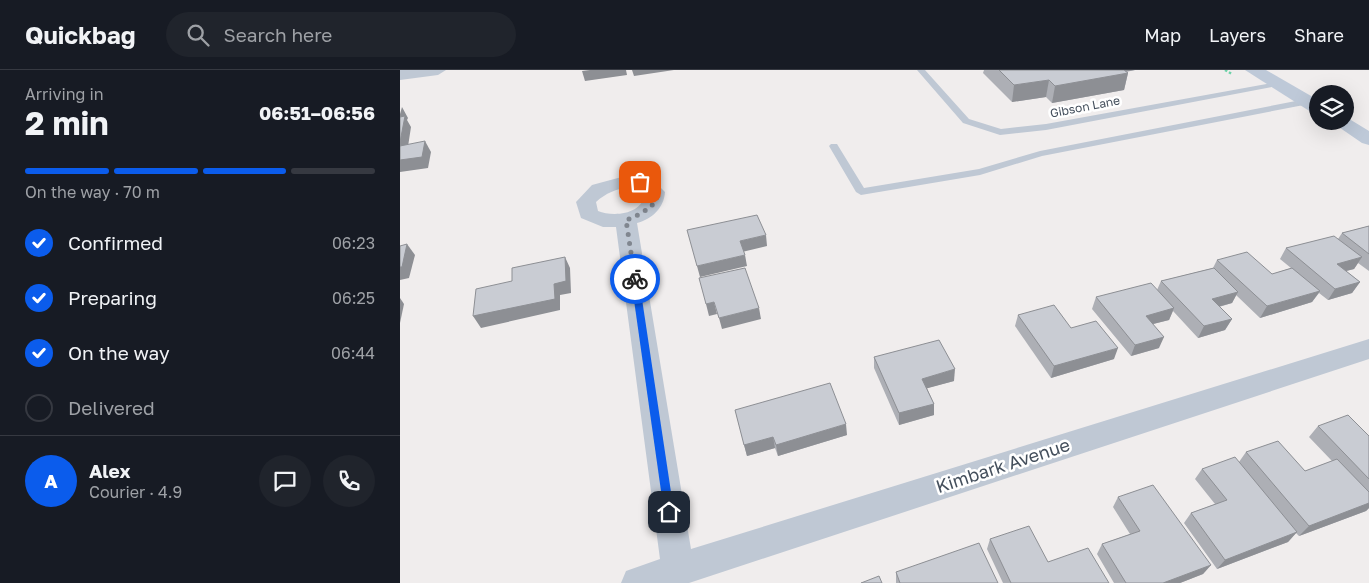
<!DOCTYPE html>
<html lang="en">
<head>
<meta charset="utf-8">
<style>
	:root { --surface:#171b24; --page:#20242c; --text:#f1f3f6; --muted:#9ea1a6; --line:#363941; --accent:#0b5cec }
	body { margin:0; font-family:"Golos Text",sans-serif; background:var(--page); color:var(--text); height:100vh; display:flex; flex-direction:column; font-size:19px; white-space:nowrap }
	* { box-sizing:border-box; margin:0 }
	p { font-size:16px; color:var(--muted) }
	.icon { flex:none; width:28px; height:28px; fill:none; stroke:currentColor; stroke-width:2; stroke-linecap:round; stroke-linejoin:round }
	.map { position:relative; flex:1; overflow:hidden }
	.details { display:flex; flex-direction:column; background:var(--surface); width:400px }
	.details>* { flex:none }
	.tools { position:absolute; left:909px; top:15px; display:grid; gap:10px }
	.tools a { display:grid; place-items:center; width:45px; height:45px; border-radius:50%; background:var(--surface); box-shadow:0 5px 20px #0002; font-size:25px }
	.pin { position:absolute; display:grid; place-items:center; width:42px; height:42px; color:#fff; margin:-21px; border-radius:10px; box-shadow:0 2px 8px #0006 }
	.courier { position:absolute; display:grid; place-items:center; width:50px; height:50px; margin:-25px; border:4px solid #0b5cec; border-radius:50%; background:#fff; color:#222; box-shadow:0 1px 6px #0007 }
	.summary em { font-style:normal; font-weight:700 }
	.summary div { display:flex; flex-direction:column-reverse }
	.summary { display:flex; align-items:center; justify-content:space-between; height:85px; padding:0 25px }
	h1 { font-size:32px; font-weight:700; line-height:38px }
	.bar { display:grid; grid-template-columns:repeat(4,1fr); gap:8px 5px; align-content:center; height:60px; padding:0 25px }
	.bar i { height:6px; border-radius:4px; background:var(--line) }
	.bar .active { background:var(--accent) }
	.bar p { grid-column:span 4 }
	.line { display:flex; align-items:center; gap:12px; padding:0 25px; border-top:1px solid var(--line) }
	.line div { flex:1 }
	.round { display:grid; place-items:center; flex:none; width:52px; height:52px; border-radius:26px; background:var(--page) }
	ol { padding:0 25px; list-style:none }
	li { display:flex; align-items:center; gap:15px; height:55px }
	li p { margin-inline-start:auto }
	li .icon { padding:5px; border-radius:50%; background:var(--accent); color:#fff; stroke-width:4 }
	li:last-child { color:var(--muted) }
	li i { width:28px; height:28px; border:2px solid var(--line); border-radius:50% }
	header { display:flex; align-items:center; gap:30px; box-sizing:border-box; height:70px; padding:0 25px; background:var(--surface); border-bottom:1px solid var(--line) }
	header strong { font-size:24px }
	nav { display:flex; gap:28px; margin-inline-start:auto; font-size:18px }
	.search { width:350px; height:45px; background:var(--page); display:flex; align-items:center; gap:12px; box-sizing:border-box; padding:0 18px; border-radius:28px; color:var(--muted); font-size:19px }
	main { display:flex; flex:1; min-height:0 }
	.map>svg:first-child { display:block }
	.lines { fill:none; stroke-linecap:round; stroke-linejoin:round }
	.path { stroke:#6dd2a8; stroke-width:2.5; stroke-dasharray:2.5 2; stroke-linecap:butt }
	.lane { fill:#bfc8d4; fill-rule:evenodd }
	.street { fill:#bfc8d4; fill-rule:evenodd }
	.secondary { fill:#bec9d8; fill-rule:evenodd }
	.wall { fill:#adafb5 }
	.shaded-wall { fill:#8d8f94 }
	.building { fill:#c9ccd3; stroke:#8d8f94 }
	.route { fill:#0b5cec }
	.done { stroke:#80868f; stroke-width:5; stroke-dasharray:0 9 }
	.labels { text-anchor:middle; stroke-width:5; stroke-linejoin:round; paint-order:stroke }
	.far-street-label { font-size:12px; fill:#444f5c; stroke:#fff }
	.near-street-label { font-size:18px; fill:#444f5c; stroke:#fff }
</style>
</head>
<body>
<header>
<strong>Quickbag</strong>
<div class="search"><svg class="icon" aria-label="search" viewBox="0 0 24 24"><circle cx="10" cy="10" r="6"/><path d="M15 15l6 6"/></svg>Search here</div>
<nav><a>Map</a><a>Layers</a><a>Share</a></nav>
</header>
<main>
<section class="details">
<div class="summary"><div><h1>2 min</h1><p>Arriving in</p></div><em>06:51–06:56</em></div>
<div class="bar"><i class="active"></i><i class="active"></i><i class="active"></i><i></i><p>On the way · 70 m</p></div>
<ol>
<li><svg class="icon" aria-label="check" viewBox="0 0 24 24"><path d="M5 12l5 5 9-10"/></svg>Confirmed<p>06:23</p></li>
<li><svg class="icon" aria-label="check" viewBox="0 0 24 24"><path d="M5 12l5 5 9-10"/></svg>Preparing<p>06:25</p></li>
<li><svg class="icon" aria-label="check" viewBox="0 0 24 24"><path d="M5 12l5 5 9-10"/></svg>On the way<p>06:44</p></li>
<li><i></i>Delivered</li>
</ol>
<div class="line" style="height:90px"><b class="round" style="background:var(--accent);color:#fff">A</b><div><b>Alex</b><p>Courier · 4.9</p></div><a class="round"><svg class="icon" aria-label="chat" viewBox="0 0 24 24"><path d="M4 5h16v11H9l-5 4z"/></svg></a><a class="round"><svg class="icon" aria-label="phone" viewBox="0 0 24 24"><path d="M5 4h4l2 5-3 2q2 4 5 5l2-3 5 2v4C11 20 4 13 5 4z"/></svg></a></div>
</section>
<div class="map">
<svg width="969" height="513" viewBox="0 0 969 513">
	<rect width="100%" height="100%" fill="#f0eded"/>
	<g class="lines">
		<path class="path" d="M 825,0 L 832,4"/>
		<g class="lane">
			<path d="M 517,0 L 525,0 L 569,49 L 601,59 L 646,54 L 877,12 L 881,14 L 877,16 L 646,60 L 600,65 L 563,53 Z"/>
			<path d="M 906,29 L 910,32 L 909,34 L 642,86 L 580,105 L 461,125 L 456,122 L 429,76 L 431,74 L 437,74 L 464,118 L 579,99 L 640,81 Z"/>
		</g>
		<g class="street">
			<path d="M 0,0 L 46,0 L 38,5 L 0,10 Z"/>
			<path d="M 229,105 L 254,111 L 265,122 C 264,138 252,149 237,153 L 291,479 L 969,269 L 969,289 L 289,513 L 221,513 L 226,501 L 260,489 L 216,157 L 203,157 L 181,148 L 176,132 L 192,115 ZM 229,117 L 241,119 L 245,123 C 243,145 213,147 198,141 L 196,132 C 206,123 216,119 229,117 Z"/>
		</g>
		<g class="secondary">
			<path d="M 845,0 L 866,0 L 918,30 L 918,44 L 911,42 Z"/>
			<path d="M 946,47 L 969,61 L 969,75 L 962,73 L 930,51 L 945,51 Z"/>
		</g>
	</g>
	<g class="wall">
		<path d="M 584,0 L 735,0 L 726,2 L 728,3 L 724,20 L 652,33 L 646,27 L 612,32 L 583,3 Z"/>
		<path d="M 969,156 L 969,201 L 958,193 L 954,199 L 946,201 L 960,212 L 952,223 L 928,230 L 919,223 L 912,232 L 860,248 L 836,225 L 832,233 L 819,237 L 832,249 L 825,260 L 798,268 L 773,241 L 769,250 L 753,254 L 759,278 L 731,286 L 692,239 L 696,227 L 757,220 L 761,211 L 813,198 L 817,190 L 872,204 L 891,198 L 880,189 L 886,178 L 938,169 L 942,163 Z"/>
		<path d="M 618,245 L 671,258 L 714,289 L 651,308 L 615,256 Z"/>
		<path d="M 474,287 L 554,311 L 527,318 L 534,334 L 534,345 L 499,355 L 474,298 Z"/>
		<path d="M 335,340 L 447,365 L 378,386 L 375,378 L 347,386 Z"/>
		<path d="M 918,356 L 969,366 L 969,438 L 966,441 L 899,466 L 896,463 L 888,472 L 817,499 L 784,453 L 791,443 L 815,434 L 795,409 L 802,399 L 839,392 L 846,382 L 905,401 L 932,391 L 909,367 Z"/>
		<path d="M 718,427 L 811,495 L 803,504 L 780,513 L 714,513 L 697,484 L 702,474 L 730,464 L 713,437 Z"/>
		<path d="M 590,469 L 648,492 L 709,513 L 603,513 L 587,479 Z"/>
		<path d="M 496,502 L 598,513 L 496,513 Z"/>
	</g>
	<g class="shaded-wall">
		<path d="M 190,0 L 226,0 L 227,5 L 185,11 L 182,1 Z"/>
		<path d="M 232,0 L 274,0 L 234,6 Z"/>
		<path d="M 706,0 L 735,0 L 704,5 Z"/>
		<path d="M 728,3 L 724,20 L 652,33 L 655,16 Z"/>
		<path d="M 649,10 L 646,27 L 612,32 L 614,15 Z"/>
		<path d="M 2,37 L 8,48 L 7,50 L 11,57 L 7,83 L 0,84 L 0,44 Z"/>
		<path d="M 25,71 L 31,82 L 28,98 L 0,102 L 0,90 Z"/>
		<path d="M 366,165 L 367,176 L 342,182 L 340,171 Z"/>
		<path d="M 7,174 L 15,185 L 9,208 L 0,210 L 0,197 Z"/>
		<path d="M 345,185 L 347,196 L 300,207 L 297,196 Z"/>
		<path d="M 165,187 L 170,198 L 171,223 L 160,225 L 160,240 L 81,258 L 73,246 L 154,214 Z"/>
		<path d="M 962,187 L 954,199 L 930,205 L 937,194 Z"/>
		<path d="M 960,212 L 952,223 L 928,230 L 935,219 Z"/>
		<path d="M 920,221 L 912,232 L 860,248 L 867,236 Z"/>
		<path d="M 838,222 L 832,233 L 806,240 L 812,229 Z"/>
		<path d="M 0,228 L 4,234 L 0,253 Z"/>
		<path d="M 314,232 L 317,244 L 309,246 L 306,234 Z"/>
		<path d="M 359,238 L 361,249 L 322,259 L 319,248 Z"/>
		<path d="M 774,238 L 769,250 L 741,257 L 746,246 Z"/>
		<path d="M 832,249 L 825,260 L 798,268 L 804,256 Z"/>
		<path d="M 764,267 L 759,278 L 731,286 L 735,275 Z"/>
		<path d="M 718,278 L 714,289 L 651,308 L 654,296 Z"/>
		<path d="M 555,299 L 554,311 L 521,320 L 522,309 Z"/>
		<path d="M 534,334 L 534,345 L 499,355 L 499,343 Z"/>
		<path d="M 446,354 L 447,365 L 378,386 L 376,375 Z"/>
		<path d="M 373,367 L 375,378 L 347,386 L 344,375 Z"/>
		<path d="M 969,433 L 969,438 L 966,441 L 899,466 L 909,456 Z"/>
		<path d="M 897,462 L 888,472 L 817,499 L 825,490 Z"/>
		<path d="M 811,495 L 803,504 L 780,513 L 763,513 Z"/>
	</g>
	<g class="building">
		<path d="M 599,0 L 724,0 L 728,3 L 655,16 L 649,10 L 614,15 Z"/>
		<path d="M 5,46 L 0,72 L 0,47 Z"/>
		<path d="M 25,71 L 22,87 L 0,90 L 0,76 Z"/>
		<path d="M 357,145 L 366,165 L 340,171 L 345,185 L 297,196 L 287,160 Z"/>
		<path d="M 969,156 L 969,184 L 942,163 Z"/>
		<path d="M 934,166 L 962,187 L 937,194 L 960,212 L 935,219 L 886,178 Z"/>
		<path d="M 7,174 L 2,197 L 0,197 L 0,176 Z"/>
		<path d="M 847,182 L 872,204 L 892,198 L 920,221 L 867,236 L 817,190 Z"/>
		<path d="M 165,187 L 166,211 L 154,214 L 155,229 L 73,246 L 76,219 L 112,211 L 112,198 Z"/>
		<path d="M 345,198 L 359,238 L 319,248 L 314,232 L 306,234 L 299,208 Z"/>
		<path d="M 814,198 L 838,222 L 812,229 L 832,249 L 804,256 L 761,211 Z"/>
		<path d="M 751,213 L 774,238 L 746,246 L 764,267 L 735,275 L 696,227 Z"/>
		<path d="M 654,235 L 671,258 L 696,251 L 718,278 L 654,296 L 618,245 Z"/>
		<path d="M 539,270 L 555,299 L 522,309 L 534,334 L 499,343 L 474,287 Z"/>
		<path d="M 430,313 L 446,354 L 376,375 L 373,367 L 344,375 L 335,340 Z"/>
		<path d="M 948,345 L 969,366 L 969,409 L 918,356 Z"/>
		<path d="M 878,371 L 905,401 L 937,389 L 969,422 L 969,433 L 909,456 L 846,382 Z"/>
		<path d="M 835,387 L 897,462 L 825,490 L 791,443 L 827,430 L 802,399 Z"/>
		<path d="M 753,415 L 811,495 L 763,513 L 726,513 L 702,474 L 740,461 L 718,427 Z"/>
		<path d="M 629,456 L 648,492 L 688,478 L 709,513 L 611,513 L 590,469 Z"/>
		<path d="M 579,473 L 598,513 L 500,513 L 496,502 Z"/>
		<path d="M 479,506 L 482,513 L 461,513 Z"/>
	</g>
	<path class="route" d="M 235,206 L 239,209 L 274,442 L 269,447 L 264,442 L 231,209 Z"/>
	<g class="lines">
		<path class="done" d="M 235,209 L 226,150 C 246,143 276,124 240,112"/>
	</g>
	<g class="labels">
		<g class="far-street-label">
			<text transform="translate(685 37) rotate(-11)" y="4">Gibson Lane</text>
		</g>
		<g class="near-street-label">
			<text transform="translate(603 396) rotate(-18)" y="6">Kimbark Avenue</text>
		</g>
	</g>
</svg>
<div class="tools">
<a><svg class="icon" aria-label="layers" viewBox="0 0 24 24"><path d="M12 4l9 5-9 5-9-5zM3 14l9 5 9-5"/></svg></a>
</div>
<div class="pin" style="left:240px;top:112px;background:#ea580c"><svg class="icon" aria-label="bag" viewBox="0 0 24 24"><path d="M5 8h14l-1 12H6zM9 8a3 3 0 0 1 6 0"/></svg></div>
<div class="pin" style="left:269px;top:442px;background:#1f2937"><svg class="icon" aria-label="home" viewBox="0 0 24 24"><path d="M3 11l9-7 9 7M6 9v11h12V9"/></svg></div>
<div class="courier" style="left:235px;top:209px"><svg class="icon" aria-label="bike" viewBox="0 0 24 24"><circle cx="6" cy="16" r="4"/><circle cx="18" cy="16" r="4"/><path d="M6 16l4-8h5l3 8M10 8l3 8H6M13 5h3"/></svg></div>
</div>
</main>
</body>
</html>
